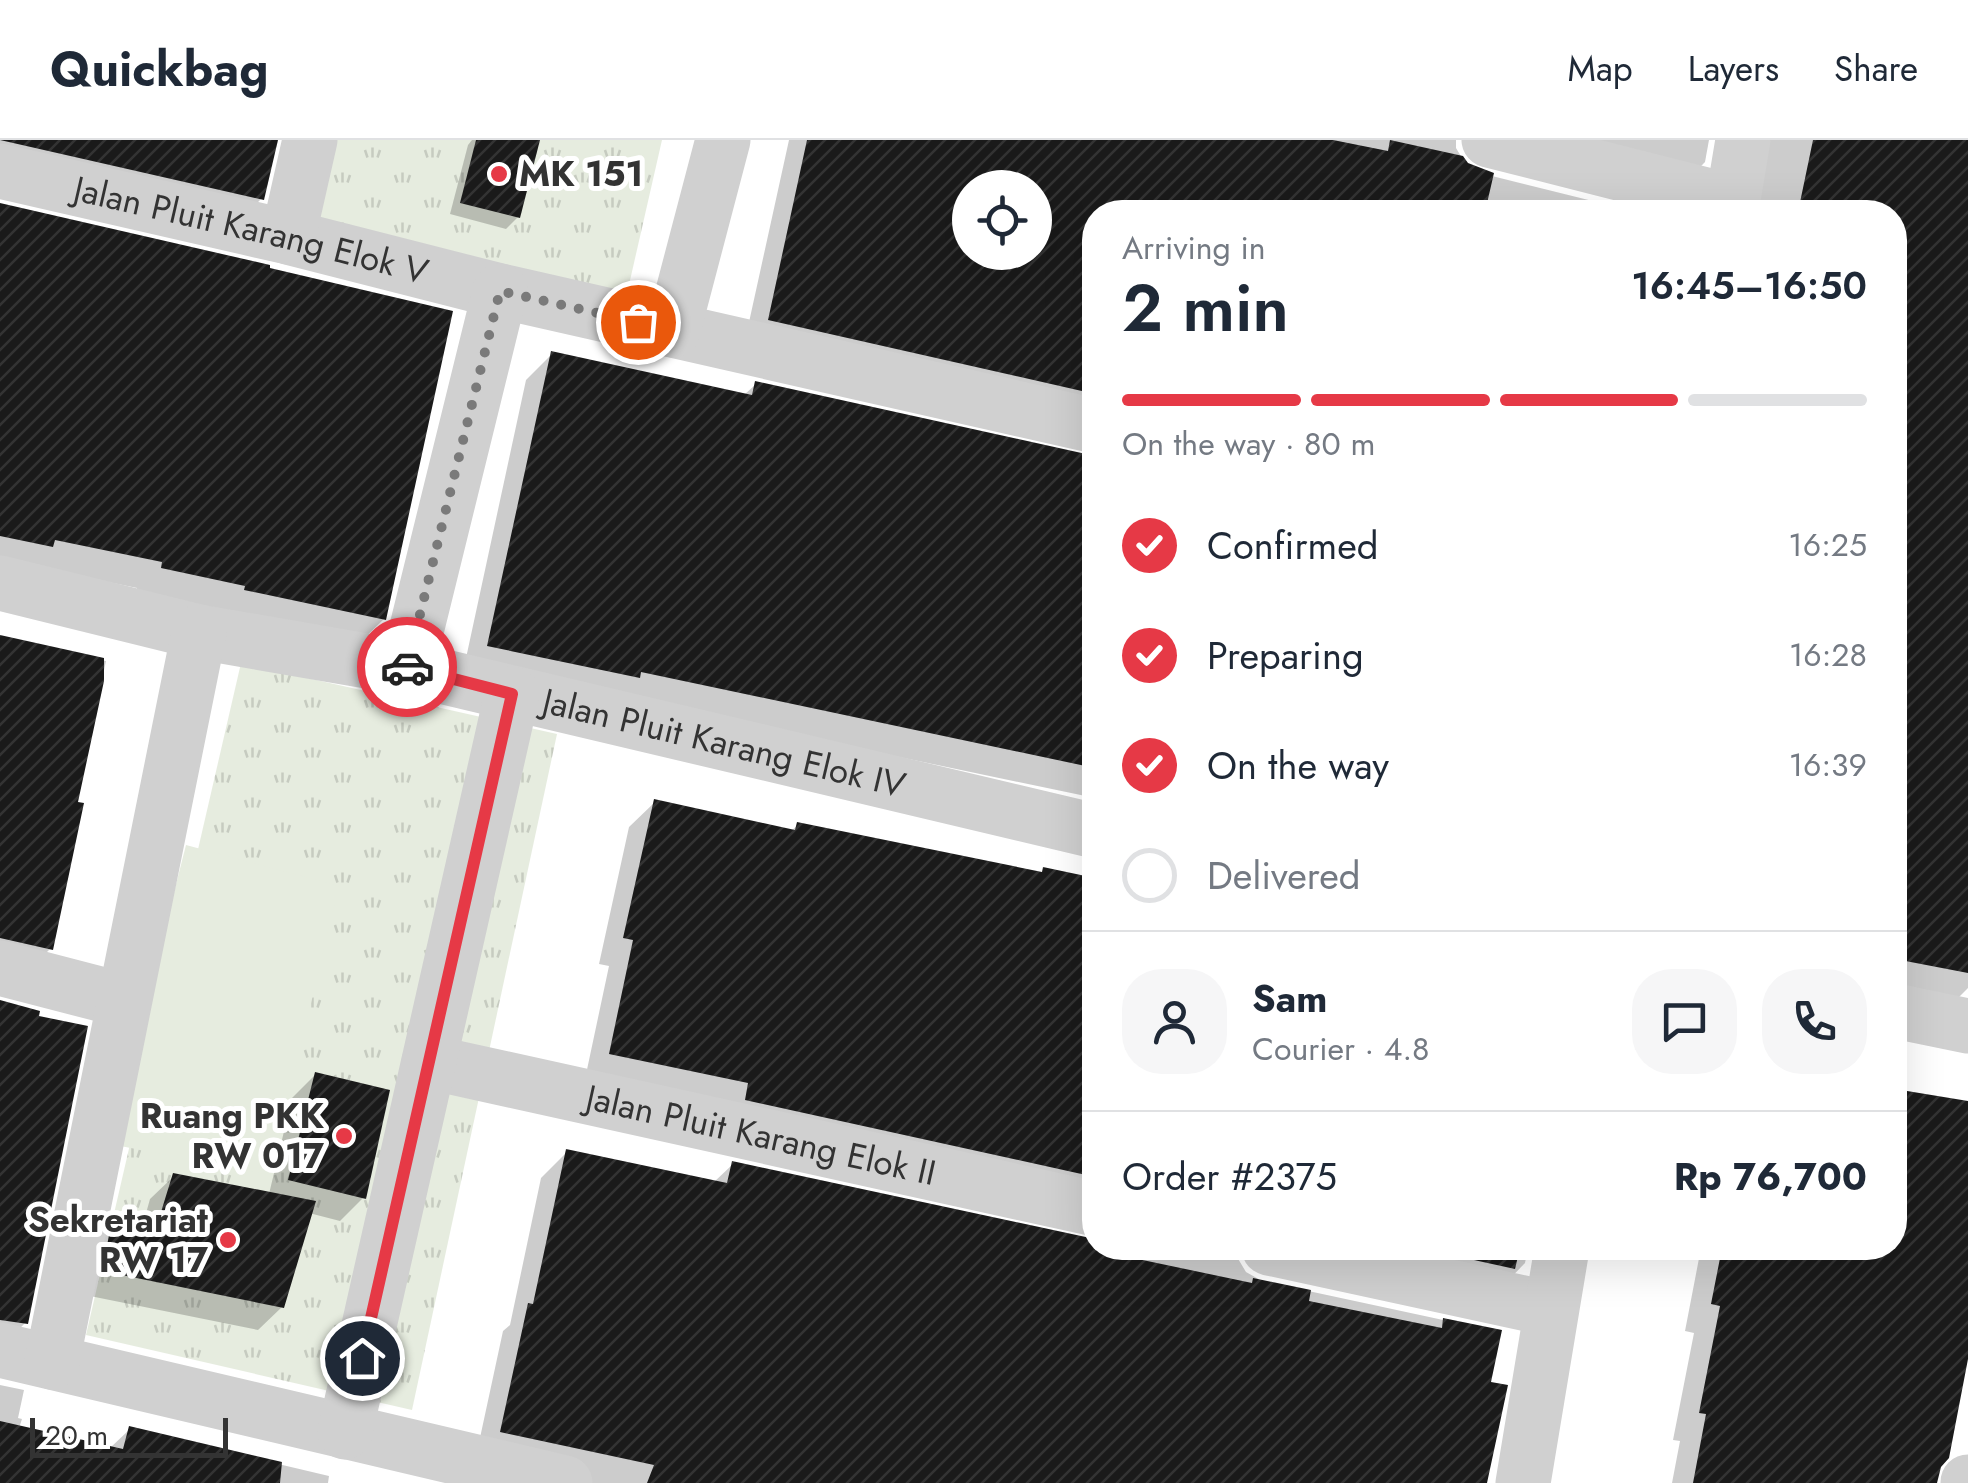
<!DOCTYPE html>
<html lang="en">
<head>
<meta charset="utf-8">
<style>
	:root { --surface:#fff; --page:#f6f6f7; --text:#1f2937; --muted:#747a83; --line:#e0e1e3; --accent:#e63946 }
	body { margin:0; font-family:Jost,sans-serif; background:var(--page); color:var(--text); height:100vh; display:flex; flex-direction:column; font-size:38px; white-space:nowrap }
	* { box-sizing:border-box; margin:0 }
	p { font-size:32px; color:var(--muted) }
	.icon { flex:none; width:55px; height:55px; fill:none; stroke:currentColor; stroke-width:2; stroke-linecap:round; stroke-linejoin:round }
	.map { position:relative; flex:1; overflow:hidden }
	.side { position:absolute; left:1082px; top:60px; width:825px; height:1060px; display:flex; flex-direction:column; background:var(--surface); border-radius:40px; box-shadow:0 10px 40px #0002 }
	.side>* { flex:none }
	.controls { position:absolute; left:952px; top:30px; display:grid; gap:20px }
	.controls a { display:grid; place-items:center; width:100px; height:100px; border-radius:50%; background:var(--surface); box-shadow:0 10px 40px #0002; font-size:50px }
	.scale { position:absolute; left:30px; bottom:25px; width:198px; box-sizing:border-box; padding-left:10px; border:5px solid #333; border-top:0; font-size:28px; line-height:35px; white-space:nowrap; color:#333; -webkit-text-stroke:8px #fff; paint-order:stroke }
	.pin { position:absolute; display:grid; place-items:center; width:85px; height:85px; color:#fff; margin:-42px; border:5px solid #fff; border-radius:50%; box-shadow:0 2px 10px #0007 }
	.courier { position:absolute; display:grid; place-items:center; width:100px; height:100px; margin:-50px; border:8px solid #e63946; border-radius:50%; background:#fff; color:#222; box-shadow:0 2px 12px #0007 }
	.summary em { font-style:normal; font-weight:600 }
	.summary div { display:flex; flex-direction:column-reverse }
	.summary { display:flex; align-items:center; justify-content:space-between; height:170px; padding:0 40px }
	h1 { font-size:65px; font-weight:600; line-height:75px }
	.bar { display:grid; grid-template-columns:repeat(4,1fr); gap:15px 10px; align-content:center; height:120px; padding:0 40px }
	.bar i { height:12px; border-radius:8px; background:var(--line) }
	.bar .on { background:var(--accent) }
	.bar p { grid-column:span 4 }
	.line { display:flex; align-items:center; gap:25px; padding:0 40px; border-top:2px solid var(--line) }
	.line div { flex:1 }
	.round { display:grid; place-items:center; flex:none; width:105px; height:105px; border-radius:40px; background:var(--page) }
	ol { padding:0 40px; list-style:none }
	li { display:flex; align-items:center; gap:30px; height:110px }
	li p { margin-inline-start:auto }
	li .icon { padding:10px; border-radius:50%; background:var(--accent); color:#fff; stroke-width:4 }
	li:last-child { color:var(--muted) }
	li i { width:55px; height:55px; border:5px solid var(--line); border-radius:50% }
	header { display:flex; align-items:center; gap:60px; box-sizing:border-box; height:140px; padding:0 50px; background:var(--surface); border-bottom:2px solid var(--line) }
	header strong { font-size:48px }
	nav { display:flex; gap:55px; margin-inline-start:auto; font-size:35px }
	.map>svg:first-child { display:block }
	.grass { fill:url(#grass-tufts) }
	.pitch { fill:#e6ecdf }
	.shadow { fill:#0003; fill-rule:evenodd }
	.building { fill:url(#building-hatch); fill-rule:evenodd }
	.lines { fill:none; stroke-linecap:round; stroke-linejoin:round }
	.minor { stroke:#d0d0d0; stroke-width:55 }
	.done { stroke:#7a7a7a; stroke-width:10; stroke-dasharray:0 18 }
	.route { stroke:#e63946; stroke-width:12 }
	.poi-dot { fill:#e63946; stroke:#fff; stroke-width:4 }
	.labels { text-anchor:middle; stroke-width:10; stroke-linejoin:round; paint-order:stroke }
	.poi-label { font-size:35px; font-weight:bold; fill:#333; stroke:#fff; text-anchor:end }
	.street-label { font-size:35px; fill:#333; stroke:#fff }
</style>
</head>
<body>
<header>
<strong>Quickbag</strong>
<nav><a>Map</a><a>Layers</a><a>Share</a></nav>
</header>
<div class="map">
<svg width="1968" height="1343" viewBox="0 0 1968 1343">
	<defs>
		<pattern id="grass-tufts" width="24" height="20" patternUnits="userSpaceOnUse" patternTransform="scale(2.5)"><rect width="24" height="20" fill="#e6ecdf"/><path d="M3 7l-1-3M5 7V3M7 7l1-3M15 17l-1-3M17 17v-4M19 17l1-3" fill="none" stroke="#c6cbc0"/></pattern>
		<pattern id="building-hatch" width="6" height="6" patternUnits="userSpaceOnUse" patternTransform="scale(2.5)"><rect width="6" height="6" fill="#1a1a1a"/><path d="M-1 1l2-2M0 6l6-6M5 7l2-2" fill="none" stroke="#333"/></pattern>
	</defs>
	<rect width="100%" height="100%" fill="#fff"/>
	<g class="grass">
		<path d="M 326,0 L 662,0 L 626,158 L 303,88 Z"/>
		<path d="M 241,523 L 557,594 L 412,1270 L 86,1195 Z"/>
	</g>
	<path class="pitch" d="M 186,705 L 339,746 L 270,1035 L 110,1004 Z"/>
	<g class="shadow">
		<path d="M 0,0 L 276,0 L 262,58 L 236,85 L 0,31 Z"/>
		<path d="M 472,0 L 506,0 L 518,77 L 506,89 L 450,74 L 468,5 Z"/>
		<path d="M 789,0 L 1456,0 L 1456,8 L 1465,23 L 1480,33 L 1637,72 L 1095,72 L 1095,295 L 744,205 ZM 970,48 L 1035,48 L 1035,112 L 970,112 Z"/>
		<path d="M 1491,0 L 1709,0 L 1705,22 L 1680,48 Z"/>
		<path d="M 1734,0 L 1968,0 L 1968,848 L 1956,860 L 1895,849 L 1895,72 L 1743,72 Z"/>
		<path d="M 0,66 L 384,479 L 357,505 L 136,455 L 137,448 L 30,426 L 0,427 Z"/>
		<path d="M 552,214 L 744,255 L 756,244 L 1095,319 L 1095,701 L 1087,692 L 1095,658 L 617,558 L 463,532 L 526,240 Z"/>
		<path d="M 0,498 L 106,521 L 75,664 L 51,808 L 25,834 L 0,827 Z"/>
		<path d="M 655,662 L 791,691 L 798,685 L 1040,734 L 1044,730 L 1086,738 L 1095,730 L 1095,1078 L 585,939 L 609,826 L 599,824 L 629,687 Z"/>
		<path d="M 0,863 L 25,1183 L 0,1209 Z"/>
		<path d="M 315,935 L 363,1058 L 340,1081 L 309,1073 L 282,1167 L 258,1190 L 80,1154 L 91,1101 L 114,1078 L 143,1084 L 150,1059 L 174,1036 L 269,1054 L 292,958 Z"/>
		<path d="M 1895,952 L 1968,963 L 1968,1192 L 1935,1343 L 1672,1343 L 1680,1301 L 1673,1300 L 1694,1193 L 1685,1191 L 1701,1108 L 1895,1108 Z"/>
		<path d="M 567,1012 L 713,1043 L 733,1024 L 1095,1102 L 1095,1108 L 1236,1108 L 1237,1117 L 1246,1132 L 1262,1141 L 1499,1192 L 1488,1244 L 1484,1343 L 556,1343 L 475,1321 L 503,1191 L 510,1185 L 541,1038 Z"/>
		<path d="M 1273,1108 L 1528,1108 L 1525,1123 L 1500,1149 Z"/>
		<path d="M 0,1245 L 24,1250 L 18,1278 L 22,1279 L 19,1288 L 110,1308 L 130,1289 L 329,1336 L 328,1343 L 0,1343 Z"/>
	</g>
	<g class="building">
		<path d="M 0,0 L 278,0 L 264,60 Z"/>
		<path d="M 476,0 L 540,0 L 520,78 L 460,63 Z"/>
		<path d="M 807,0 L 1333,0 L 1388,11 L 1390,0 L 1463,16 L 1468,23 L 1494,33 L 1485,72 L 1095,72 L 1095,254 L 768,180 ZM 970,48 L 1035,48 L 1035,112 L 970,112 Z"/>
		<path d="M 1813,0 L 1968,0 L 1968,833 L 1895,819 L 1895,72 L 1798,72 Z"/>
		<path d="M 0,63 L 270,125 L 270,128 L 453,171 L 386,480 L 244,450 L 245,446 L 161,428 L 162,422 L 55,400 L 53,407 L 0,396 Z"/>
		<path d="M 551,211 L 752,255 L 755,241 L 1095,316 L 1095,628 L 641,532 L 640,538 L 487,506 Z"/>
		<path d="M 0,495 L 104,518 L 104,541 L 78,662 L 84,663 L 53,810 L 0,798 Z"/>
		<path d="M 654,659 L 795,690 L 797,682 L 1042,732 L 1043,727 L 1095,738 L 1095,1037 L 745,960 L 748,943 L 609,914 L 633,800 L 623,798 Z"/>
		<path d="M 0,860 L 40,871 L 39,876 L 88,886 L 28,1184 L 0,1180 Z"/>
		<path d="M 315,932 L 390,950 L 366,1059 L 288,1040 Z"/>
		<path d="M 1895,949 L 1968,961 L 1968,1219 L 1949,1318 L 1941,1327 L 1937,1343 L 1693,1343 L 1706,1274 L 1699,1273 L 1720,1166 L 1711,1164 L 1722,1108 L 1895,1108 Z"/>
		<path d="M 566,1009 L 727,1043 L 732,1021 L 1095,1099 L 1095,1110 L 1252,1143 L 1253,1138 L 1311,1150 L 1309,1161 L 1442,1188 L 1443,1178 L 1502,1190 L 1491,1242 L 1508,1245 L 1487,1343 L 647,1343 L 654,1325 L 500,1292 L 528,1163 L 533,1164 Z"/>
		<path d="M 173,1033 L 316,1061 L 284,1168 L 102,1131 L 113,1075 L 157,1085 Z"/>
		<path d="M 1452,1108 L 1520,1108 L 1515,1129 L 1451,1115 Z"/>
		<path d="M 0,1281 L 123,1309 L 129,1286 L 282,1322 L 280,1343 L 0,1343 Z"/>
	</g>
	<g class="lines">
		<g class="minor">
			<path d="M 1489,0 L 1733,62"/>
			<path id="s1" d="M 0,31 L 288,97 L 500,151 L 1095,286"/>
			<path d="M 1731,72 L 1743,0"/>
			<path d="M 288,97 L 310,0"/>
			<path d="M 673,190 L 723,0"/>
			<path id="s2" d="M 0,443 L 199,492 L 407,528 L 1095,691"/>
			<path d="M 407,528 L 500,151"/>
			<path d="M 0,828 L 123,860"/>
			<path d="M 1895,871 L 1968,886"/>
			<path id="s3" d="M 429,922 L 1095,1069"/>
			<path d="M 1269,1108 L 1551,1169"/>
			<path d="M 0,1210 L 565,1343"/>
			<path d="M 52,1222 L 199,492"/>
			<path d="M 345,1292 L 512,554"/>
			<path d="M 1523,1343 L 1562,1108"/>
			<path d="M 1968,1343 L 1968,1342"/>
		</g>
	</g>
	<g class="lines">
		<path class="done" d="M 407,527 L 500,151 L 638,182"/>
		<path class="route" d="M 362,1218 L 512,554 L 407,527"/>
	</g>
	<g class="poi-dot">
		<circle cx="499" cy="34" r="10"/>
		<circle cx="344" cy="996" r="10"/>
		<circle cx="228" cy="1100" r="10"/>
	</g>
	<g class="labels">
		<g class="poi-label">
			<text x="519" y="46" text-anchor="start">MK 151</text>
			<text x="324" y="988">Ruang PKK<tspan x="324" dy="40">RW 017</tspan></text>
			<text x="208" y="1092">Sekretariat<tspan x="208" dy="40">RW 17</tspan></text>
		</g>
		<g class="street-label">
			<text dy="12" stroke="none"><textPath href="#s1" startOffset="258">Jalan Pluit Karang Elok V</textPath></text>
			<text dy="12" stroke="none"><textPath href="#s2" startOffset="742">Jalan Pluit Karang Elok IV</textPath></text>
			<text dy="12" stroke="none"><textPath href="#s3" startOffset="340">Jalan Pluit Karang Elok II</textPath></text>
		</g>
	</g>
</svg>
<div class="controls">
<a><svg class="icon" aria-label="locate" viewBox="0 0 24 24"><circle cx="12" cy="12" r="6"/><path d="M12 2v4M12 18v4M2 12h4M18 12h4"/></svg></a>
</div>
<div class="scale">20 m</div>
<div class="pin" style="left:638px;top:182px;background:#ea580c"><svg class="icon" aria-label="bag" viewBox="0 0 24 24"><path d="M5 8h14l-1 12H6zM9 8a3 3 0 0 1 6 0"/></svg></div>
<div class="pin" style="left:362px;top:1218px;background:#1f2937"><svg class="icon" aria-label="home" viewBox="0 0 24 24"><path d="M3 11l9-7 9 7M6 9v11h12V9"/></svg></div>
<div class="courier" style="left:407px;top:527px"><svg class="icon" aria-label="car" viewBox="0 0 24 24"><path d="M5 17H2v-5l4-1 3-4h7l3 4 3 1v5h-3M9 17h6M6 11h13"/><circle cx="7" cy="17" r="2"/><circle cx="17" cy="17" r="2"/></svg></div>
<section class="side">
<div class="summary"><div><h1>2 min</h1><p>Arriving in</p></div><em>16:45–16:50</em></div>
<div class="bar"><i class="on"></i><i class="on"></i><i class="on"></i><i></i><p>On the way · 80 m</p></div>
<ol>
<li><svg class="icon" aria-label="check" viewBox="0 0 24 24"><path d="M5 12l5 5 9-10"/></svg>Confirmed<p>16:25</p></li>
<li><svg class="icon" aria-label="check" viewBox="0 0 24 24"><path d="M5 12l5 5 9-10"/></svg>Preparing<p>16:28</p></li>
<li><svg class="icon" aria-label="check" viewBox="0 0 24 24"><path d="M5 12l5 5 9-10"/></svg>On the way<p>16:39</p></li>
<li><i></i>Delivered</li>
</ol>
<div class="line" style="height:180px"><a class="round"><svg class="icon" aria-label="person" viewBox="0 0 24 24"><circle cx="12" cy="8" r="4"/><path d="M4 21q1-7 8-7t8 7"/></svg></a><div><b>Sam</b><p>Courier · 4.8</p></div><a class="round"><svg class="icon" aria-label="chat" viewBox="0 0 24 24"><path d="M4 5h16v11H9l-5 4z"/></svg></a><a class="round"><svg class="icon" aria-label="phone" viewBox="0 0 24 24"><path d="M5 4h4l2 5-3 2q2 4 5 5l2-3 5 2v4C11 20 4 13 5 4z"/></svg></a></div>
<div class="line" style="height:130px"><div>Order #2375</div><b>Rp 76,700</b></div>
</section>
</div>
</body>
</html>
